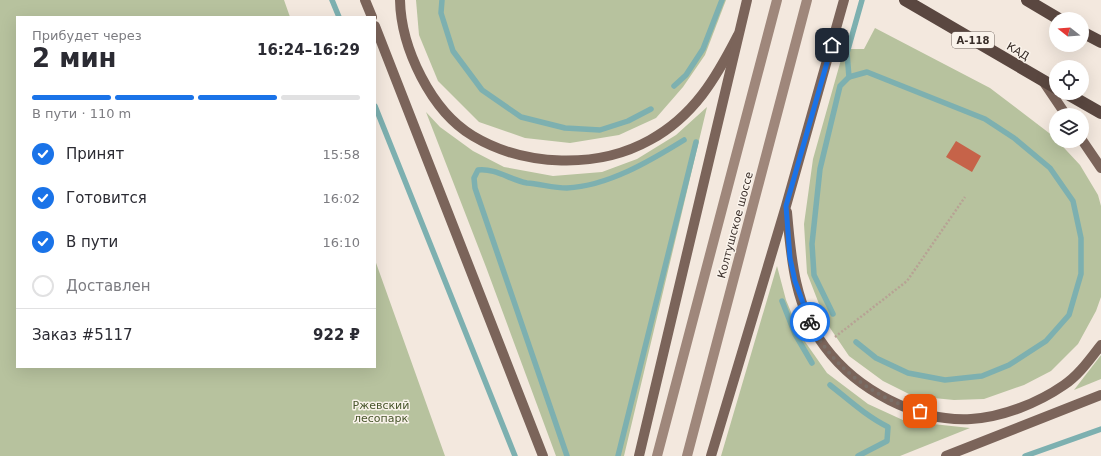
<!DOCTYPE html>
<html lang="ru">
<head>
<meta charset="utf-8">
<style>
	:root { --surface:#fff; --page:#f7f7f7; --text:#2b2b33; --muted:#7c7c81; --line:#e1e1e2; --accent:#1a73e8 }
	body { margin:0; font-family:"DejaVu Sans",sans-serif; background:var(--page); color:var(--text); height:100vh; display:flex; flex-direction:column; font-size:15px; white-space:nowrap }
	* { box-sizing:border-box; margin:0 }
	p { font-size:13px; color:var(--muted) }
	.icon { flex:none; width:22px; height:22px; fill:none; stroke:currentColor; stroke-width:2; stroke-linecap:round; stroke-linejoin:round }
	.map { position:relative; flex:1; overflow:hidden }
	.sheet { position:absolute; left:16px; top:16px; width:360px; height:352px; display:flex; flex-direction:column; background:var(--surface); border-radius:0px; box-shadow:0 4px 16px #0002 }
	.sheet>* { flex:none }
	.needle { width:26px; rotate:287deg }
	.tools { position:absolute; left:1049px; top:12px; display:grid; gap:8px }
	.tools a { display:grid; place-items:center; width:40px; height:40px; border-radius:50%; background:var(--surface); box-shadow:0 4px 16px #0002; font-size:20px }
	.pin { position:absolute; display:grid; place-items:center; width:34px; height:34px; color:#fff; margin:-17px; border-radius:8px; box-shadow:0 2px 6px #0006 }
	.courier { position:absolute; display:grid; place-items:center; width:40px; height:40px; margin:-20px; border:3px solid #1a73e8; border-radius:50%; background:#fff; color:#222; box-shadow:0 1px 5px #0007 }
	.head em { font-style:normal; font-weight:600 }
	.head div { display:flex; flex-direction:column-reverse }
	.head { display:flex; align-items:center; justify-content:space-between; height:68px; padding:0 16px }
	h1 { font-size:26px; font-weight:600; line-height:30px }
	.bar { display:grid; grid-template-columns:repeat(4,1fr); gap:6px 4px; align-content:center; height:48px; padding:0 16px }
	.bar i { height:5px; border-radius:3px; background:var(--line) }
	.bar .on { background:var(--accent) }
	.bar p { grid-column:span 4 }
	.line { display:flex; align-items:center; gap:10px; padding:0 16px; border-top:1px solid var(--line) }
	.line div { flex:1 }
	ol { padding:0 16px; list-style:none }
	li { display:flex; align-items:center; gap:12px; height:44px }
	li p { margin-inline-start:auto }
	li .icon { padding:4px; border-radius:50%; background:var(--accent); color:#fff; stroke-width:4 }
	li:last-child { color:var(--muted) }
	li i { width:22px; height:22px; border:2px solid var(--line); border-radius:50% }
	.map>svg:first-child { display:block }
	.green { fill:#b7c29e }
	.lines { fill:none; stroke-linecap:round; stroke-linejoin:round }
	.stream { stroke:#7db0b0; stroke-width:5.5 }
	.building { fill:#c66349 }
	.path { stroke:#b7a294; stroke-width:2.5; stroke-dasharray:2 2; stroke-linecap:butt }
	.secondary { stroke:#9f877b; stroke-width:10 }
	.primary { stroke:#7b645a; stroke-width:10 }
	.motorway { stroke:#5a4740; stroke-width:12 }
	.done { stroke:#7a6f68; stroke-width:4; stroke-dasharray:0 7.2 }
	.route { stroke:#1a73e8; stroke-width:5 }
	.labels { text-anchor:middle; stroke-width:3; stroke-linejoin:round; paint-order:stroke }
	.shield { fill:#faf3eb; stroke:#736963; stroke-width:1 }
	.shield-label { font-size:10px; font-weight:bold; fill:#392e29 }
	.street-label { font-size:11px; fill:#392e29; stroke:#faf3eb }
	.park-label { font-size:11px; fill:#49572d; stroke:#faf3eb }
</style>
</head>
<body>
<div class="map">
<svg width="1101" height="456" viewBox="0 0 1101 456">
	<rect width="100%" height="100%" fill="#f3e8de"/>
	<g class="green">
		<path d="M 0,0 L 284,0 L 290,17 L 17,17 L 17,367 L 375,367 L 375,260 L 445,456 L 0,456 Z"/>
		<path d="M 416,0 L 726,0 L 705,55 L 683,87 L 656,118 L 619,135 L 570,143 L 525,138 L 479,122 L 438,81 L 419,35 Z"/>
		<path d="M 875,28 L 990,88 L 1053,136 L 1080,165 L 1098,195 L 1101,206 L 1101,297 L 1096,311 L 1078,344 L 1051,371 L 1024,385 L 984,399 L 954,400 L 913,396 L 883,381 L 849,356 L 826,322 L 807,273 L 804,224 L 813,159 L 844,49 L 864,49 Z"/>
		<path d="M 707,107 L 624,456 L 556,456 L 486,267 L 426,112 L 440,127 L 473,151 L 504,167 L 553,176 L 602,172 L 637,159 L 676,135 Z"/>
		<path d="M 777,266 L 786,300 L 801,336 L 827,373 L 868,404 L 905,421 L 970,428 L 900,456 L 721,456 Z"/>
		<path d="M 1101,355 L 1101,379 L 1074,390 Z"/>
	</g>
	<g class="lines">
		<g class="stream">
			<path d="M 332,0 L 339,17"/>
			<path d="M 442,0 L 441,13 L 453,51 L 482,90 L 521,117 L 565,128 L 600,130 L 628,121 L 651,109"/>
			<path d="M 849,77 L 867,72 L 985,119 L 1014,138 L 1050,168 L 1073,201 L 1081,238 L 1081,274 L 1069,315 L 1046,341 L 1009,365 L 982,376 L 945,380 L 908,373 L 876,358 L 856,342"/>
			<path d="M 674,86 L 686,75 L 703,49 L 722,0"/>
			<path d="M 375,106 L 515,456"/>
			<path d="M 782,301 L 795,334 L 812,363"/>
			<path d="M 833,314 L 814,275 L 812,244 L 820,169 L 840,86 L 849,77 L 847,53 L 862,0"/>
			<path d="M 830,385 C 849,400 866,416 888,427 L 887,441 L 858,456"/>
			<path d="M 567,456 L 475,188 L 474,178 L 478,170 C 496,168 510,180 527,183 C 540,184 554,188 567,188 C 608,186 650,161 684,140"/>
			<path d="M 618,456 L 696,142"/>
			<path d="M 1025,456 L 1101,429"/>
		</g>
	</g>
	<path class="building" d="M 956,141 L 981,156 L 972,172 L 946,157 Z"/>
	<g class="lines">
		<path class="path" d="M 835,337 L 907,281 L 965,197"/>
		<g class="secondary">
			<path d="M 657,456 L 777,0"/>
			<path d="M 687,456 L 807,0"/>
		</g>
		<g class="primary">
			<path d="M 365,0 L 372,17"/>
			<path d="M 400,0 C 401,48 431,111 473,136 C 525,167 598,169 650,140 C 694,116 716,78 738,35"/>
			<path d="M 375,26 L 543,456"/>
			<path d="M 1043,81 L 1066,115"/>
			<path d="M 1082,140 L 1101,168"/>
			<path d="M 787,212 C 791,259 795,308 825,347 C 857,390 917,422 971,419 C 1003,417 1038,403 1064,385 C 1079,375 1090,359 1101,345"/>
			<path d="M 639,456 L 747,0"/>
			<path d="M 711,456 L 786,206 L 844,0"/>
			<path d="M 946,456 L 1101,395"/>
		</g>
		<g class="motorway">
			<path d="M 905,0 L 1056,88"/>
			<path d="M 1027,0 L 1059,19"/>
			<path d="M 1082,32 L 1101,42"/>
			<path d="M 1066,93 L 1101,113"/>
		</g>
	</g>
	<g class="lines">
		<path class="done" d="M 810,322 C 830,366 874,398 920,411"/>
		<path class="route" d="M 810,322 L 795,281 L 790,258 L 786,206 L 832,45"/>
	</g>
	<g class="labels">
		<rect class="shield" x="952" y="32" width="42" height="16" rx="3"/>
		<g class="shield-label">
			<text x="973" y="44">А-118</text>
		</g>
		<g class="street-label">
			<text transform="translate(1018 51) rotate(30)" y="4">КАД</text>
			<text transform="translate(735 225) rotate(-75)" y="4">Колтушское шоссе</text>
		</g>
		<g class="park-label">
			<text x="381" y="409">Ржевский<tspan x="381" dy="13">лесопарк</tspan></text>
		</g>
	</g>
</svg>
<div class="tools">
<a><svg class="needle" viewBox="-14 -14 28 28"><path d="M0-13l5 13h-10z" fill="#e53935"/><path d="M0 13l5-13h-10z" fill="#7c7c81"/></svg></a>
<a><svg class="icon" aria-label="locate" viewBox="0 0 24 24"><circle cx="12" cy="12" r="6"/><path d="M12 2v4M12 18v4M2 12h4M18 12h4"/></svg></a>
<a><svg class="icon" aria-label="layers" viewBox="0 0 24 24"><path d="M12 4l9 5-9 5-9-5zM3 14l9 5 9-5"/></svg></a>
</div>
<div class="pin" style="left:920px;top:411px;background:#ea580c"><svg class="icon" aria-label="bag" viewBox="0 0 24 24"><path d="M5 8h14l-1 12H6zM9 8a3 3 0 0 1 6 0"/></svg></div>
<div class="pin" style="left:832px;top:45px;background:#1f2937"><svg class="icon" aria-label="home" viewBox="0 0 24 24"><path d="M3 11l9-7 9 7M6 9v11h12V9"/></svg></div>
<div class="courier" style="left:810px;top:322px"><svg class="icon" aria-label="bike" viewBox="0 0 24 24"><circle cx="6" cy="16" r="4"/><circle cx="18" cy="16" r="4"/><path d="M6 16l4-8h5l3 8M10 8l3 8H6M13 5h3"/></svg></div>
<section class="sheet">
<div class="head"><div><h1>2 мин</h1><p>Прибудет через</p></div><em>16:24–16:29</em></div>
<div class="bar"><i class="on"></i><i class="on"></i><i class="on"></i><i></i><p>В пути · 110 m</p></div>
<ol>
<li><svg class="icon" aria-label="check" viewBox="0 0 24 24"><path d="M5 12l5 5 9-10"/></svg>Принят<p>15:58</p></li>
<li><svg class="icon" aria-label="check" viewBox="0 0 24 24"><path d="M5 12l5 5 9-10"/></svg>Готовится<p>16:02</p></li>
<li><svg class="icon" aria-label="check" viewBox="0 0 24 24"><path d="M5 12l5 5 9-10"/></svg>В пути<p>16:10</p></li>
<li><i></i>Доставлен</li>
</ol>
<div class="line" style="height:52px"><div>Заказ #5117</div><b>922 ₽</b></div>
</section>
</div>
</body>
</html>
